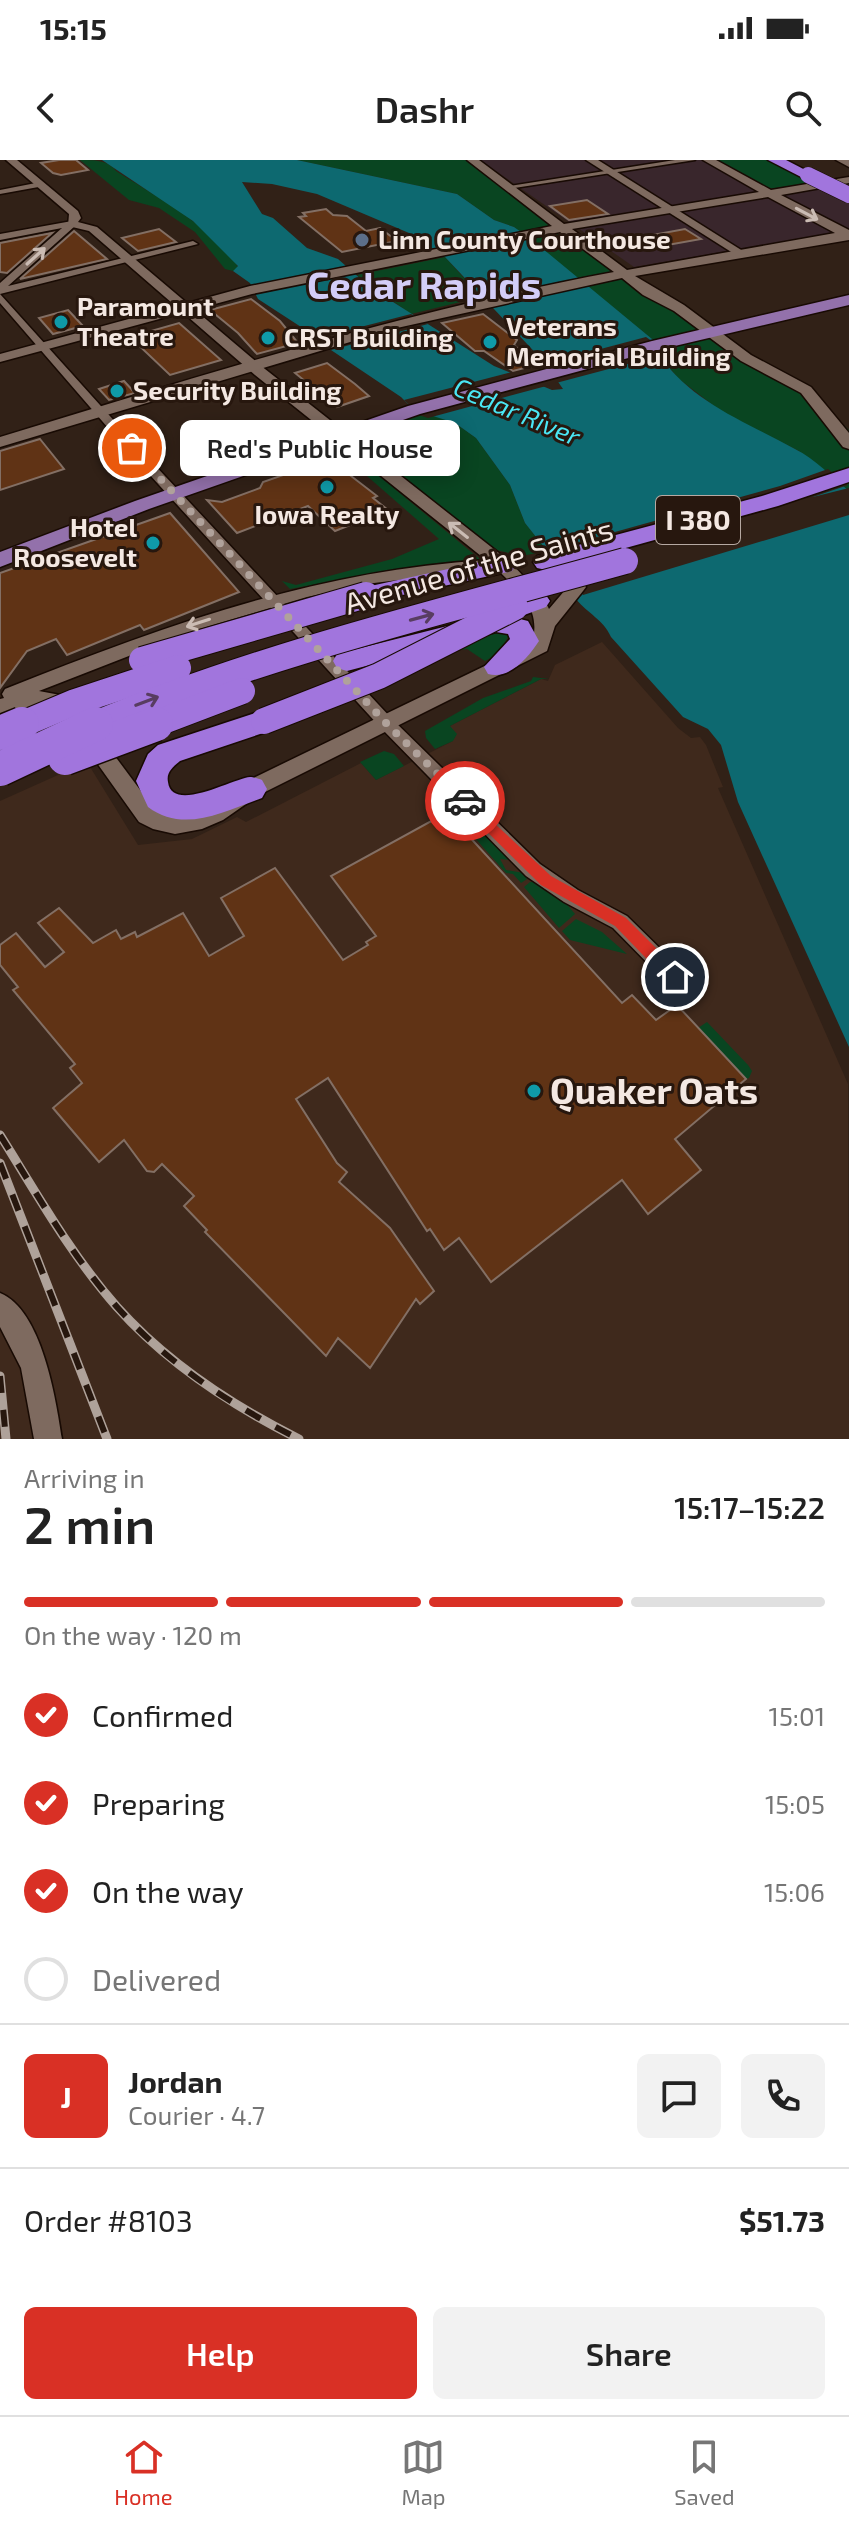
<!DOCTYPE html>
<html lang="en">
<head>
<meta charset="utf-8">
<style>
	:root { --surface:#fff; --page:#f2f2f2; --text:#222; --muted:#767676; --line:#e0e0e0; --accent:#d93025 }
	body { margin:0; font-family:"Exo 2",sans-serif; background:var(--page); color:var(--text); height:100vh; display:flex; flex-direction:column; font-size:30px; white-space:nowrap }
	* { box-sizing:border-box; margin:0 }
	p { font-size:26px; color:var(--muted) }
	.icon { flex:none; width:44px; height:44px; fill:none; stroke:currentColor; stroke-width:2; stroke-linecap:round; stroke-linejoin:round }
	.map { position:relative; height:1279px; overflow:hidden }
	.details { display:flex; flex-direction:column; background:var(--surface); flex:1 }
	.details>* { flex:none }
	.pin { position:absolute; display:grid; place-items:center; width:68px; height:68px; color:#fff; margin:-34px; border:4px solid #fff; border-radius:50%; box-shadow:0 2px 8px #0007 }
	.courier { position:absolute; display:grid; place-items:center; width:80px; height:80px; margin:-40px; border:6px solid #d93025; border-radius:50%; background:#fff; color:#222; box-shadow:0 2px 10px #0007 }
	.bubble { position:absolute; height:56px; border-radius:12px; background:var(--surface); box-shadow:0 4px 20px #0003; font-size:26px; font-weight:600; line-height:56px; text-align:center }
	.overview em { font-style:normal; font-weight:600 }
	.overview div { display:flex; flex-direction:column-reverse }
	.overview { display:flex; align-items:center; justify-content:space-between; height:136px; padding:0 24px }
	h1 { font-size:52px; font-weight:600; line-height:60px }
	.bar { display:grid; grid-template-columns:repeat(4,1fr); gap:12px 8px; align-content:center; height:96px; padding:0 24px }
	.bar i { height:10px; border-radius:6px; background:var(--line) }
	.bar .current { background:var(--accent) }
	.bar p { grid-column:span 4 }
	.line { display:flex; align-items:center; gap:20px; padding:0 24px; border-top:2px solid var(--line) }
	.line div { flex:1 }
	.round { display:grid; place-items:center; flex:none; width:84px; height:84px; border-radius:12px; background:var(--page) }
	ol { padding:0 24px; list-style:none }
	li { display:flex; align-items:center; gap:24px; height:88px }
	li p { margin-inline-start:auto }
	li .icon { padding:8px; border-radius:50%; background:var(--accent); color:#fff; stroke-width:4 }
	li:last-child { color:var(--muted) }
	li i { width:44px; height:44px; border:4px solid var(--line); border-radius:50% }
	.action { display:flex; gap:16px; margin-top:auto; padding:16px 24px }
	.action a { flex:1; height:92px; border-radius:12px; background:var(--accent); color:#fff; font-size:32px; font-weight:600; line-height:92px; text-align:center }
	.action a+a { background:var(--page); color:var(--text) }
	.status { display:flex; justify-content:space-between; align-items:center; height:56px; padding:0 40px; background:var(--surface); direction:ltr }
	.status svg { height:22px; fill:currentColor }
	header { display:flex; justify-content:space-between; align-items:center; height:104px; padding:0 24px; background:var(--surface); font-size:36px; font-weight:600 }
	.tab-bar { display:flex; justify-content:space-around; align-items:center; height:112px; border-top:2px solid var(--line); background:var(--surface); font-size:22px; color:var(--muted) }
	.tab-bar a { display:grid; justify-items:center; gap:4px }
	.tab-bar .current { color:var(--accent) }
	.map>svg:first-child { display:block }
	.commercial { fill:#39262c }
	.built { fill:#3f291c }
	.green { fill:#094521 }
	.water { fill:#0d6970; fill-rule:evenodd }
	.pier { fill:#312117 }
	.building { fill:#603315; stroke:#836f64; stroke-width:2 }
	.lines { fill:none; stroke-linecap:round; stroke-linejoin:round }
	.minor-casing { stroke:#180a03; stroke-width:3 }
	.tertiary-casing { stroke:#180a03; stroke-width:3 }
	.secondary-casing { stroke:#180a03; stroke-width:3 }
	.primary-casing { stroke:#180a03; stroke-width:3 }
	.motorway-casing { stroke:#180a03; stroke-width:3 }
	.minor { fill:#7e6a5f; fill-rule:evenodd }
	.tertiary { fill:#7e6a5f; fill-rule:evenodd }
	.secondary { fill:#7e6a5f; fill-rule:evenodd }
	.primary { fill:#9371ab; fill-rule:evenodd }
	.motorway { fill:#a175dd; fill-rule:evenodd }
	.rail-casing { stroke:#afa29a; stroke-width:9 }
	.rail { stroke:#27170e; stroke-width:6; stroke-dasharray:17; stroke-linecap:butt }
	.motorway-bridge-far2-casing { stroke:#180a03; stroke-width:17; stroke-linecap:butt }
	.motorway-bridge-far1-casing { stroke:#180a03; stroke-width:28; stroke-linecap:butt }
	.motorway-bridge-casing { stroke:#180a03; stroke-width:37; stroke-linecap:butt }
	.motorway-bridge-far2 { stroke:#a175dd; stroke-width:16 }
	.motorway-bridge-far1 { stroke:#a175dd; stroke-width:26 }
	.motorway-bridge { stroke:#a175dd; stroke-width:34 }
	.oneway { stroke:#cbbcb4 }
	.oneway2 { stroke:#583d61 }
	.route { fill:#d93025 }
	.done { stroke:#b0a29b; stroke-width:8; stroke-dasharray:0 14.4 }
	.service-dot { fill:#5c6f8a; stroke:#27170e; stroke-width:3 }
	.culture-dot { fill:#0f9aa8; stroke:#27170e; stroke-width:3 }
	.labels { text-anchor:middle; stroke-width:6; stroke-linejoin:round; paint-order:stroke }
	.far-poi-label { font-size:26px; font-weight:bold; fill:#f4e8e2; stroke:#27170e; text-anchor:start }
	.far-water-label { font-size:26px; font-style:italic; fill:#4ae6f4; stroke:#27170e }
	.shield { fill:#27170e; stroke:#b6a9a2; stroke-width:2 }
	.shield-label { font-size:28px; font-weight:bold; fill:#f4e8e2 }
	.street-label { font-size:30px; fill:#f4e8e2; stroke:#27170e }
	.near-poi-label { font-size:36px; font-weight:bold; fill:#f4e8e2; stroke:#27170e; text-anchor:start }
	.far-town-label { font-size:38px; font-weight:bold; fill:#d3cdf8; stroke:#27170e }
</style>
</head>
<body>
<div class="status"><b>15:15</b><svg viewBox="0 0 49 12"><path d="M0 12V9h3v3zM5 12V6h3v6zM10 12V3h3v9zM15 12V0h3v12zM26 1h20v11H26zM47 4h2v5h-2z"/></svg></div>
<header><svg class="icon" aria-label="back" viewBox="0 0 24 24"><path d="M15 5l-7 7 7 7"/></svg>Dashr<svg class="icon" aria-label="search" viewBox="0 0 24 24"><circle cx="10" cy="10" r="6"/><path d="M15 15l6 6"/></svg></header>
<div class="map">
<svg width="849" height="1279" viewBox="0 0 849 1279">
	<rect width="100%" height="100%" fill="#312117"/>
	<path class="commercial" d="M 480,0 L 708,0 L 769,33 L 849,20 L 849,70 L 634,107 Z"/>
	<path class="built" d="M 602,482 L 678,568 L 691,578 L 700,577 L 706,585 L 723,627 L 718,628 L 848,924 L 849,1279 L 0,1279 L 0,641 L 87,602 L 138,685 L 192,679 L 237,657 L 246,662 L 361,603 L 376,620 L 453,581 L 450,566 L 541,519 L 548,521 L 555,505 Z"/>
	<g class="green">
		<path d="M 80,0 C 94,0 108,0 116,11 C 149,32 224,74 238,108 L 233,111 L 225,109 L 195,72 L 159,48 L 129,40 Z"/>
		<path d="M 297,0 L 472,0 L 713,173 L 806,230 L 849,270 L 849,331 L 799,291 L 722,252 L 679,219 L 659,195 L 668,192 L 514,67 L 494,60 L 457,34 Z"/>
		<path d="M 714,0 L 766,0 L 814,23 L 768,29 Z"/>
		<path d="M 445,97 L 481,137 L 411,154 L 357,115 Z"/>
		<path d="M 426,253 L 455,263 L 476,278 L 510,325 L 525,363 L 547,391 L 522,396 L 492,389 L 338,275 Z"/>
		<path d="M 350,292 L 481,400 L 377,413 L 290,429 L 282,421 L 296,425 L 392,399 L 439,379 L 343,295 Z"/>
		<path d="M 488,469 L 506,474 L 508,477 L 498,494 L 485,501 L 467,489 L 453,491 Z"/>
		<path d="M 533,517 L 549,519 L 541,519 L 450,566 L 457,574 L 453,581 L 435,589 L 426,578 L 425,571 L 483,538 L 531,521 Z"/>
		<path d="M 384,591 L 394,594 L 404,606 L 376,620 L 360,602 Z"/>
		<path d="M 465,656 L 510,696 L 510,700 L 500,699 L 506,710 L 524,713 L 527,719 L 521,723 L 513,714 L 506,713 L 458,659 Z"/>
		<path d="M 530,722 L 535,722 L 565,742 L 575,754 L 559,768 L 524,727 Z"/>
		<path d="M 576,759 L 602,772 L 627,794 L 570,780 L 562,771 Z"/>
		<path d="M 707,862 L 748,905 L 752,911 L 749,918 L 746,919 L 698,868 Z"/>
	</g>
	<path class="water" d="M 102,0 L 297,0 L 457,34 L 494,60 L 514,67 L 531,79 L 669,193 L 660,196 C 693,243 746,262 795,289 C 815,299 832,317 849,331 L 849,887 L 738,642 L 721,585 L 708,569 L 683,557 L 611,477 C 603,459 588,454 576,439 L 582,435 L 525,363 L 510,325 L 476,278 L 455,263 L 414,250 L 401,237 L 331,190 L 318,178 L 258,139 L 250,123 L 233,111 L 238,106 L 193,61 ZM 242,22 L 272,24 L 317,34 L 409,73 L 445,97 L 545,203 L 563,229 L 552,230 L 494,206 L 371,128 L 338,99 L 307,88 L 273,58 L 262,54 Z"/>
	<g class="pier">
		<path d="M 411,154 L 428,164 L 331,190 L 318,178 Z"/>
		<path d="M 646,177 L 669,193 L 556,223 L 540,205 Z"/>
		<path d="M 516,211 L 550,225 L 428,258 L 419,255 L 404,240 Z"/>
		<path d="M 828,309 L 848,325 L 813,337 L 849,328 L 849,355 L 583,435 L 577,428 L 573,429 L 543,392 L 780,326 Z"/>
	</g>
	<g class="building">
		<path d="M 59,0 L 76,0 L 88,10 L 61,15 L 53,13 L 41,3 Z"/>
		<path d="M 587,40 L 608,54 L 569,60 L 550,46 Z"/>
		<path d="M 326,49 L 333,55 L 347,56 L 366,71 L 380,68 L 397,81 L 342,92 L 299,57 L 306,56 L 303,53 Z"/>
		<path d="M 159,69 L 176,82 L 138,91 L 122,78 Z"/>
		<path d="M 685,69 L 701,79 L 662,86 L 647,76 Z"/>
		<path d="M 74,71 L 107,99 L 20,119 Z"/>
		<path d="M 52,73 L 7,113 L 0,112 L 0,83 Z"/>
		<path d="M 251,139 L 280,161 L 298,183 L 257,194 L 238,173 L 210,150 Z"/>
		<path d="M 68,150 L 83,166 L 53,174 L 39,158 Z"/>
		<path d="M 483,154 L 517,180 L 514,185 L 536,205 L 513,211 L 484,191 L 475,191 L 442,163 Z"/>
		<path d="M 179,163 L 221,200 L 170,215 L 130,177 Z"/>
		<path d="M 327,203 L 355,224 L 369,236 L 337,247 L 295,213 Z"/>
		<path d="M 124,221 L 135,233 L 109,240 L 99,229 Z"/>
		<path d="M 40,279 L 64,309 L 0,330 L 0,291 Z"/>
		<path d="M 329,299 L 377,336 L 373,338 L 388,350 L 335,371 L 308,346 L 237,373 L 207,340 L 222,342 L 260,328 L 263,322 Z"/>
		<path d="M 170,353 L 239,432 L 144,470 L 140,465 L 67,495 L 56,479 L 27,491 L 0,528 L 0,413 Z"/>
		<path d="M 443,648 L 622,843 L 632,835 L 656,860 L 677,845 L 746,919 L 675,979 L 701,1010 L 648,1054 L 622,1020 L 491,1122 L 459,1078 L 444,1090 L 430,1069 L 427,1071 L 328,918 L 296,939 L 337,1003 L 347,1012 L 339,1022 L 390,1068 L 434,1131 L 420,1144 L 416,1139 L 370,1208 L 338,1178 L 326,1196 L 205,1072 L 207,1070 L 184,1046 L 194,1036 L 162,1004 L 154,1012 L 147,1011 L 124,980 L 99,1002 L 53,948 L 82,923 L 70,908 L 75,904 L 13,830 L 18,827 L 0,805 L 0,785 L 16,773 L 45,807 L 64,792 L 38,763 L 59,748 L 93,783 L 116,770 L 121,779 L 135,772 L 137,777 L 183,753 L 209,796 L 244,776 L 221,738 L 275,708 L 343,800 L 368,785 L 366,782 L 376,776 L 331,716 L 437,658 L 433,654 Z"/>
	</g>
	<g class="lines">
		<defs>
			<g id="minor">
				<path d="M 675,0 L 695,0 L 508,29 L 504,27 Z"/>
				<path d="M 41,22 L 44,26 L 0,34 L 0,30 Z"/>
				<path d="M 72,61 L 75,66 L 8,126 L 193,81 L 198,84 L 0,134 L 0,123 L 62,68 L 0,80 L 0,74 Z"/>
				<path d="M 0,134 L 136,285 L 392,559 L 540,704 L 578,730 L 627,756 L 682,810 L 685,817 L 682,824 L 675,827 L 668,824 L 613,768 L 564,742 L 526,716 L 380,567 L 128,291 L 0,143 Z"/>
				<path d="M 0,1133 C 42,1150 56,1239 62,1279 L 34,1279 L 21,1208 L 0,1167 Z"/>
			</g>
			<g id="tertiary">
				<path d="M 6,0 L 17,0 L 78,51 L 81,58 L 78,62 L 97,67 L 265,209 L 509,401 L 543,437 L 549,449 L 571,423 L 583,423 L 586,427 L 583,431 L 555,466 L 547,491 L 259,635 L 223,660 L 202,669 L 175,674 L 153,669 L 139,662 L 57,547 L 32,546 L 0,554 L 0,539 L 4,538 L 2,534 L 5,529 C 163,466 314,411 486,400 L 255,215 L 89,71 L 68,66 L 69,54 ZM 496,408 C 519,432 542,448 532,483 L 243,623 C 217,642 188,666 155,650 L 71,537 L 39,531 L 193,471 L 307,437 L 366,424 Z"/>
				<path d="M 586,0 L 598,0 L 746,93 L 736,95 Z"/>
			</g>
			<g id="secondary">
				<path d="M 467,0 L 479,0 L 564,64 L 759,32 L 703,0 L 716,0 L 771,30 L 849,17 L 849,23 L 781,35 L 849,70 L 849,80 L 635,116 L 684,145 L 751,195 L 811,227 L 849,273 L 849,289 L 843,287 L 801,233 L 741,201 L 674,151 L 643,135 L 622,118 L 397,168 L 0,287 L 0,277 C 203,215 405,151 614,112 L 560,72 L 252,134 L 0,202 L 0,194 L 250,126 L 552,66 ZM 768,37 L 835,73 L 627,110 L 572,69 Z"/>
				<path d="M 836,0 L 849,0 L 849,7 Z"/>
			</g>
			<path id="primary" d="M 849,135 L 849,145 L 662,189 L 420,254 L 149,349 L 0,407 L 0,392 L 135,341 L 408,246 L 652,181 Z"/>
			<g id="motorway">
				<path d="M 768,0 L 786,0 L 815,15 L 803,18 Z"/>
				<path d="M 849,308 L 849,322 L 778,346 L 546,410 L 537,408 L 533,402 L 537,396 L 762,336 Z"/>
				<path d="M 503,397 L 512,399 L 516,405 L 512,411 L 366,443 L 357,441 L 353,435 L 357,429 L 366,427 Z"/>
				<path d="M 537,432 L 546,435 L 550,441 L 546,447 L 516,458 L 528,461 L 539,481 C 528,498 509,520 488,514 L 484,507 L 510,479 L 508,474 L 496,472 L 347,511 L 337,508 L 333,501 L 337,494 L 475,459 L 479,452 Z"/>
				<path d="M 264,550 L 275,553 L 279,561 L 275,569 L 180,601 C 173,607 166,612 168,622 C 172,654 234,618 250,617 C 253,617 259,619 262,620 L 267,629 L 262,638 C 225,651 184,674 148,647 L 136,621 L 148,594 L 158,585 Z"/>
			</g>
		</defs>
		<use href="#minor" class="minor-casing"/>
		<use href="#tertiary" class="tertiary-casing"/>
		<use href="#secondary" class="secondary-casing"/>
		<use href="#primary" class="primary-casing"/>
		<use href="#motorway" class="motorway-casing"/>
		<use href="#minor" class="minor"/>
		<use href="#tertiary" class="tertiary"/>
		<use href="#secondary" class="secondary"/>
		<use href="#primary" class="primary"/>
		<use href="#motorway" class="motorway"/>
		<defs>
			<g id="rail">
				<path d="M 0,975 C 37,1034 71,1095 117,1147 C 168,1204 231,1245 299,1279"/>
				<path d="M 0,1003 L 107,1279"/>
				<path d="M 0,1216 L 6,1279"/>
			</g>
		</defs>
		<use href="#rail" class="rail-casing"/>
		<use href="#rail" class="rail"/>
		<defs>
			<path id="motorway-bridge-far2" d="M 808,15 L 849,35"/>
			<g id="motorway-bridge-far1">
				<path d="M 142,500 L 366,435"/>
				<path d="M 264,561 L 379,516 L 515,447"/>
				<path d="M 18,566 L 75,542 L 178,508"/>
				<path d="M 91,566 C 264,494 445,451 625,401"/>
				<path d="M 150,566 L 242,531"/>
			</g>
			<g id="motorway-bridge">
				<path d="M 0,573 L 22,564"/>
				<path d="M 65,598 L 156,564"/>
				<path d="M 0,609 L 96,564"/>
			</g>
		</defs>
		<use href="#motorway-bridge-far2" class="motorway-bridge-far2-casing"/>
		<use href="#motorway-bridge-far1" class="motorway-bridge-far1-casing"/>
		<use href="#motorway-bridge" class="motorway-bridge-casing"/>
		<use href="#motorway-bridge-far2" class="motorway-bridge-far2"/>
		<use href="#motorway-bridge-far1" class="motorway-bridge-far1"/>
		<use href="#motorway-bridge" class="motorway-bridge"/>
	</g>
	<defs><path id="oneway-shaft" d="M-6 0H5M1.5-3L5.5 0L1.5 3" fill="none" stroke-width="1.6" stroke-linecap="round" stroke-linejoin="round" transform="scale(2)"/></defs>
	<g class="oneway">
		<use href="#oneway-shaft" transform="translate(807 54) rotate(28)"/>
		<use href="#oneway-shaft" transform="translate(36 96) rotate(-42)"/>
		<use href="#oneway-shaft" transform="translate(458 370) rotate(-142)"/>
		<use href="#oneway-shaft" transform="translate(198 463) rotate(162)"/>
	</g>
	<g class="oneway2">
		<use href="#oneway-shaft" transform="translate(422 457) rotate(-15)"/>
		<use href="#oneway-shaft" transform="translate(147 541) rotate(-21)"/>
	</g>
	<path class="route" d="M 465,636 L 551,716 L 626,758 L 680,812 L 680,822 L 669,822 L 615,766 L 541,725 L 460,645 L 460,637 Z"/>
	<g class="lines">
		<path class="done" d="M 132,288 L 386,563 L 465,641"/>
	</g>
	<circle class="service-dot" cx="362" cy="80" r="8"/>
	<g class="culture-dot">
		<circle cx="61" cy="162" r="8"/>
		<circle cx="268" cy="178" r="8"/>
		<circle cx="490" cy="182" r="8"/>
		<circle cx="117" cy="231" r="8"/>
		<circle cx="327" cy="327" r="8"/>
		<circle cx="153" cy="383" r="8"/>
		<circle cx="534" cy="931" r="8"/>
	</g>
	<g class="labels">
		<g class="far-poi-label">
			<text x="378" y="89">Linn County Courthouse</text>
			<text x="77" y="156">Paramount<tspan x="77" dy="30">Theatre</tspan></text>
			<text x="506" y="176">Veterans<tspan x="506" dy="30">Memorial Building</tspan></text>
			<text x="284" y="187">CRST Building</text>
			<text x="133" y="240">Security Building</text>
			<text x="327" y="364" text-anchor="middle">Iowa Realty</text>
			<text x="137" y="377" text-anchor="end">Hotel<tspan x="137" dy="30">Roosevelt</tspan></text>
		</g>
		<g class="far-water-label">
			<text transform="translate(517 252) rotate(23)" y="9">Cedar River</text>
		</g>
		<rect class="shield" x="656" y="336" width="84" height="48" rx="6"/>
		<g class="shield-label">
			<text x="698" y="370">I 380</text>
		</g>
		<g class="street-label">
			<text transform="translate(479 407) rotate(-16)" y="10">Avenue of the Saints</text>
		</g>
		<g class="near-poi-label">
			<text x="550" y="944">Quaker Oats</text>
		</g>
		<g class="far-town-label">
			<text x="424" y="139">Cedar Rapids</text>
		</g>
	</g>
</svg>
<div class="pin" style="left:132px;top:288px;background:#ea580c"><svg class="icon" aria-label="bag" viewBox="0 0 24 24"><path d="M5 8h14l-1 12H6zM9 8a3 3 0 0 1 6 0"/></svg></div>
<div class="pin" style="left:675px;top:817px;background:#1f2937"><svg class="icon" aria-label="home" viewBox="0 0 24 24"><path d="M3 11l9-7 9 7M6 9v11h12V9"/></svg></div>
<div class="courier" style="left:465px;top:641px"><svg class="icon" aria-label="car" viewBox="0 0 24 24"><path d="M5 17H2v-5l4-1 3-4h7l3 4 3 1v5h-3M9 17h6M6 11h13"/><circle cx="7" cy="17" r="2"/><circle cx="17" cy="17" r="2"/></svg></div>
<div class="bubble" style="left:180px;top:260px;width:280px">Red's Public House</div>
</div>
<section class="details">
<div class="overview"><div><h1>2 min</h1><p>Arriving in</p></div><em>15:17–15:22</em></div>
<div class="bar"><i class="current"></i><i class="current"></i><i class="current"></i><i></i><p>On the way · 120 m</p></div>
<ol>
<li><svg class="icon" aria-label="check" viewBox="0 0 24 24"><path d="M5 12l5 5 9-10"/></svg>Confirmed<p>15:01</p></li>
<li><svg class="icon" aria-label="check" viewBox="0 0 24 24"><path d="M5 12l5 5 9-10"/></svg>Preparing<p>15:05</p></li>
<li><svg class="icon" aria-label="check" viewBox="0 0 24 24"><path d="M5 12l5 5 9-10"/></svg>On the way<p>15:06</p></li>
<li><i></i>Delivered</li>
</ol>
<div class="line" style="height:144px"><b class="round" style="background:var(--accent);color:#fff">J</b><div><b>Jordan</b><p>Courier · 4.7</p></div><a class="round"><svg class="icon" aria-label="chat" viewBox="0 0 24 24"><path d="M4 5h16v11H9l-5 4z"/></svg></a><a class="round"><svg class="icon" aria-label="phone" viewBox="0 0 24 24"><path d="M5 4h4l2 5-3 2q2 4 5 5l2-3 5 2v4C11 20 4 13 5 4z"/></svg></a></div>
<div class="line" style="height:104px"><div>Order #8103</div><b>$51.73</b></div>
<div class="action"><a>Help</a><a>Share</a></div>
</section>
<nav class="tab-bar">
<a class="current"><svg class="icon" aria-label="home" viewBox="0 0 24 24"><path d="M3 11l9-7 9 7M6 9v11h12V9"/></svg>Home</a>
<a><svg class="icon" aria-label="map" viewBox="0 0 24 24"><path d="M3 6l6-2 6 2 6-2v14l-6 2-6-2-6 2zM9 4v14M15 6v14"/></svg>Map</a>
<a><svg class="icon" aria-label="saved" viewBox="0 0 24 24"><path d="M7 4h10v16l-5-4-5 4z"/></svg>Saved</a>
</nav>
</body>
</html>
